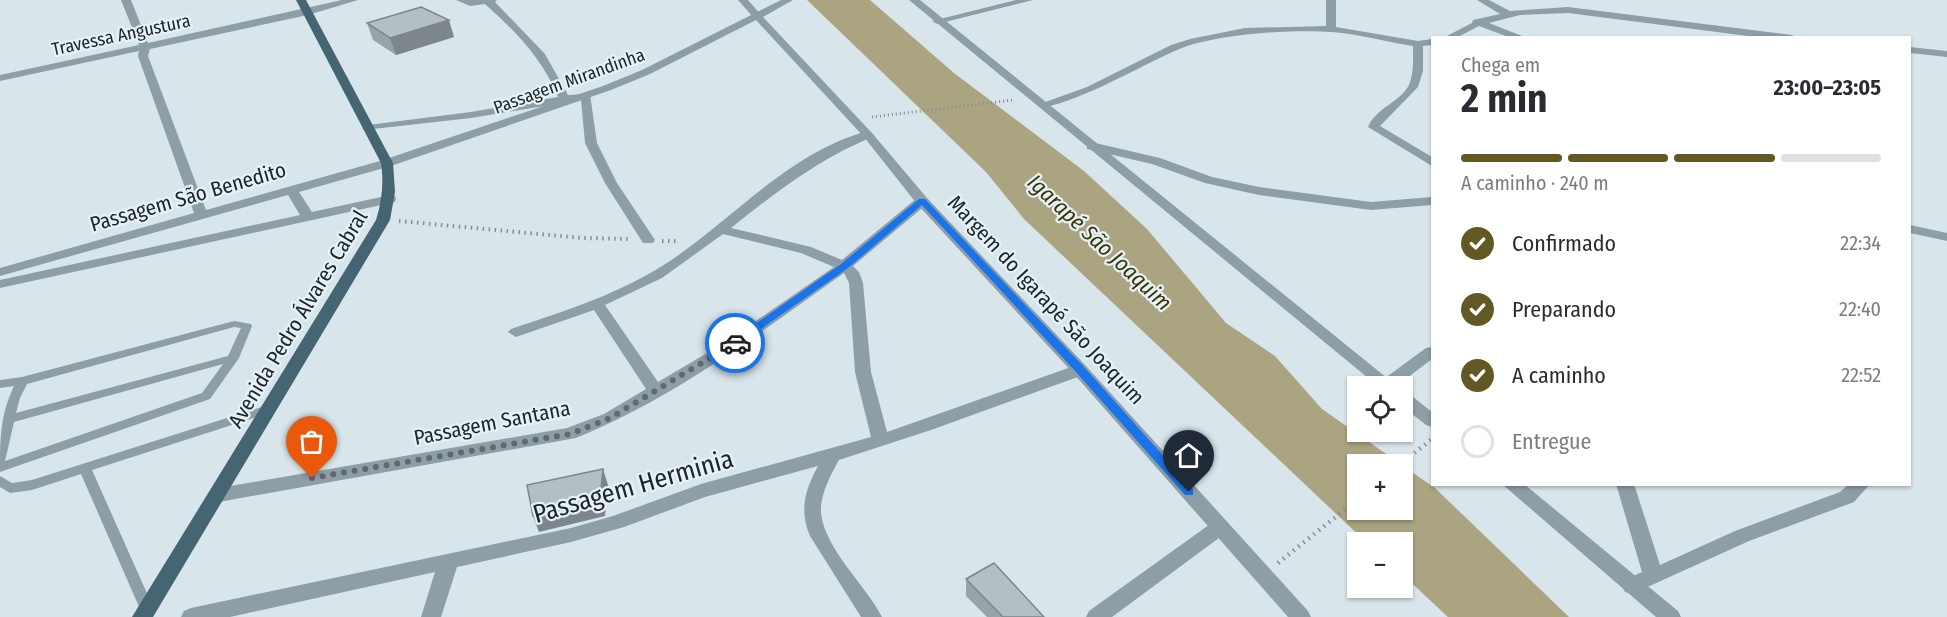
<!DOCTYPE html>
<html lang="pt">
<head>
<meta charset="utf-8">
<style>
	:root { --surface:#fff; --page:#f7f7f7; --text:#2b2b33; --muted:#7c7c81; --line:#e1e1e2; --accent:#625824 }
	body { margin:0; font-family:"Fira Sans Condensed",sans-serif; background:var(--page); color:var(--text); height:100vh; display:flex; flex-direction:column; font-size:22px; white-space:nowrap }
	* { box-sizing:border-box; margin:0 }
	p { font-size:20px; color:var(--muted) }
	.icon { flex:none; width:33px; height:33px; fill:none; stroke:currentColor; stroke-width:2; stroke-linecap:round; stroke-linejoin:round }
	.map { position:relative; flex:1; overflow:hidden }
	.sheet { position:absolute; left:1431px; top:36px; width:480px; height:450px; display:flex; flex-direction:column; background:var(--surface); border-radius:0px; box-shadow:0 2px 4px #0004 }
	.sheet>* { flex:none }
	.buttons { position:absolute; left:1347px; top:376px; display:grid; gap:12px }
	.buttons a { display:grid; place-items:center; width:66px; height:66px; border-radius:0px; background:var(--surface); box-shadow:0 2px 4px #0004; font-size:30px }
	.pin { position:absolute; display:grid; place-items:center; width:51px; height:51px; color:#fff; margin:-62px -26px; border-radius:50% 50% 50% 0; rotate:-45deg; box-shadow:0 0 6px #0007 }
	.pin .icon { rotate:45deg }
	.courier { position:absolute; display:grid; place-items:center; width:60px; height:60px; margin:-30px; border:4px solid #1a73e8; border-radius:50%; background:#fff; color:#222; box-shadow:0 2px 8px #0007 }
	.summary em { font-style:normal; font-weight:700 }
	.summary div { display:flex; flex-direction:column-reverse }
	.summary { display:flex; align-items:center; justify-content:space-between; height:102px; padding:0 30px }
	h1 { font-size:39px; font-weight:700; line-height:45px }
	.bar { display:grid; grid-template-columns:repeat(4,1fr); gap:9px 6px; align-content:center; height:72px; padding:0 30px }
	.bar i { height:8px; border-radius:4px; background:var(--line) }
	.bar .current { background:var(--accent) }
	.bar p { grid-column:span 4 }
	ol { padding:0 30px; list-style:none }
	li { display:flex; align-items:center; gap:18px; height:66px }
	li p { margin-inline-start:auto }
	li .icon { padding:6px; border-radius:50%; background:var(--accent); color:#fff; stroke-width:4 }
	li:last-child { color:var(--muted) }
	li i { width:33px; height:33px; border:3px solid var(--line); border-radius:50% }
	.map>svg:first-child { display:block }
	.water { fill:#aba480 }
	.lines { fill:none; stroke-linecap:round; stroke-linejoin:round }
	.path-far2 { stroke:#848e92; stroke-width:3; stroke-dasharray:1 3; stroke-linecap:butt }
	.path-far1 { stroke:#848e92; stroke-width:4; stroke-dasharray:1.5 4.5; stroke-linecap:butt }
	.path { stroke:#848e92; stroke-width:4.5; stroke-dasharray:1.5 5; stroke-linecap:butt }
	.service { fill:#8d9ea6; fill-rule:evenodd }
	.minor { fill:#8d9ea6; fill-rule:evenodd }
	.tertiary { fill:#8d9ea6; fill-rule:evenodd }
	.primary { fill:#456573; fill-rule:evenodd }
	.wall { fill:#99a4a9 }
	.shaded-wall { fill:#7d868a }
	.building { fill:#b2bfc5; stroke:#7d868a; stroke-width:1.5 }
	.route { fill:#1a73e8 }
	.done { stroke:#60696c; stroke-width:6; stroke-dasharray:0 10.8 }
	.labels { text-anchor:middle; stroke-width:4.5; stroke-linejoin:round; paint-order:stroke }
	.far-street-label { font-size:18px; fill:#202527; stroke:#e5f3f9 }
	.street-label { font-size:21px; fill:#202527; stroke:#e5f3f9 }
	.water-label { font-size:22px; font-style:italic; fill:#3c3302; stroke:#e5f3f9 }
	.near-street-label { font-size:26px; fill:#202527; stroke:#e5f3f9 }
</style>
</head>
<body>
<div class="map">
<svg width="1947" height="617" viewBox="0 0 1947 617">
	<rect width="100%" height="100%" fill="#d8e6ec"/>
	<path class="water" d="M 807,0 L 870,0 L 954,73 L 1084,171 L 1147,229 L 1226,323 L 1275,356 L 1322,409 L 1402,465 L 1358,465 L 1358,510 L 1402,510 L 1403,466 L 1435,488 L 1569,617 L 1448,617 L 1403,575 L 1402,543 L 1367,543 L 1024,219 L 986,172 Z"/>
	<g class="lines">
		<path class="path-far2" d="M 872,117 L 1013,100"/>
		<g class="path-far1">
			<path d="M 399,221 L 582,238 L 628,239"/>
			<path d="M 662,241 L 679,241"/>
		</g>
		<g class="path">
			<path d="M 1399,465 L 1432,439"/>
			<path d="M 1278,563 L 1358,499"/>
		</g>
		<g class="service">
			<path d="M 234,321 L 251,324 L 252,326 L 239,358 L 210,399 L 0,472 C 0,440 0,415 14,386 L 0,388 L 0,380 L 22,377 ZM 234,327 L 241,328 L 228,356 L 16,413 L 20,398 L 27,384 ZM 223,364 L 202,393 L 5,461 L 14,422 Z"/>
			<path d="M 268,405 L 272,406 L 274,409 L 272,412 L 92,470 L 154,609 L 152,613 L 147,615 L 142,613 L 140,609 L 81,474 L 32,490 L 10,493 L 0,487 L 0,476 L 12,483 L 32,480 Z"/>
		</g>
		<g class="minor">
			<path d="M 121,0 L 131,0 L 148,43 L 342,0 L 358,0 L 308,15 L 150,49 L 148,56 L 206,210 L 387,159 L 391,160 L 391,166 L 299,192 L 312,212 L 390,195 L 395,196 L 396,199 L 395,202 L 0,288 L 0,280 L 300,215 L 288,195 L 0,276 L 0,268 L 194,213 L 138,56 L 139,51 L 0,81 L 0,75 L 139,45 Z"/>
			<path d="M 456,0 L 497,0 L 495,2 L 545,54 L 568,95 L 590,94 L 597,143 L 617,183 L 655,240 L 653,243 L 643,243 L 605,183 L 585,143 L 581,100 L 471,118 L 364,130 L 362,128 L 368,125 L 471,112 L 558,97 C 542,58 516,32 485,4 L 470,6 Z"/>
			<path d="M 738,0 L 748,0 L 762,16 L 760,18 L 754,18 Z"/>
			<path d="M 1016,0 L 1033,0 L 937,24 L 932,21 Z"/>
			<path d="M 1326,0 L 1336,0 L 1336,27 L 1418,41 L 1432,39 L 1432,45 L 1423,46 L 1423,71 L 1418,87 L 1380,126 L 1432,157 L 1432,166 L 1368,127 C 1376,108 1399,103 1409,85 C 1414,73 1413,59 1413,46 C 1386,42 1359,34 1332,32 C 1291,29 1214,34 1177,50 C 1132,70 1091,96 1043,108 L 1037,105 L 1087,87 L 1171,45 L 1190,39 L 1245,28 L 1326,26 Z"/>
			<path d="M 1477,0 L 1489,0 L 1510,11 L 1568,7 L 1792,35 L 1797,38 L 1764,38 L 1568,13 L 1520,15 L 1489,23 L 1527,38 L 1511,38 L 1479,26 L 1456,38 L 1443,38 L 1472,23 L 1473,20 L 1500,14 Z"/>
			<path d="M 1910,47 L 1947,51 L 1947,57 L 1910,53 Z"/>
			<path d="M 868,131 L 874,135 L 872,137 C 819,159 776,192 731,228 L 811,247 L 842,260 L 917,198 L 927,198 L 928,201 L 927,204 L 853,266 L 859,272 L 863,283 L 871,372 L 887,432 L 1074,366 L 1086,366 L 1088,370 L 1086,374 L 931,430 L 839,460 C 830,476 820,495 821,513 C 825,550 866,585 882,617 L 861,617 L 810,536 C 799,510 805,490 818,466 L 705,497 L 624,527 L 571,542 L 457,567 L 441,617 L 421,617 L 435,572 L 230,617 L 181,617 L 184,611 L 191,608 L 571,528 L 613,516 L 701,484 L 871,437 L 855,372 L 849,283 L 844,273 C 759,333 673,399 576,438 L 219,502 L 212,500 L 210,495 L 212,490 L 219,488 L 567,428 L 604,414 L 646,389 L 594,310 L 516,337 L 508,332 L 511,329 C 565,311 622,293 670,261 C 734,218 791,151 868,131 ZM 723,234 L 801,253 L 834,267 L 724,343 L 658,382 L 605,305 L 662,278 Z"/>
			<path d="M 1091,142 L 1160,158 L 1212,177 L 1259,187 L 1371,202 L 1432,197 L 1432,205 L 1371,210 L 1259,195 L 1205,183 L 1152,164 L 1087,149 L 1087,143 Z"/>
			<path d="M 1910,225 L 1947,233 L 1947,241 L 1910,233 Z"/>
			<path d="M 1432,347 L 1432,359 L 1395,387 L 1380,387 L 1381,381 L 1426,348 Z"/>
			<path d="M 1616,484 L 1634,484 L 1660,565 L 1735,531 L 1840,492 L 1849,484 L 1870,484 L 1854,502 L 1749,541 L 1632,594 L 1625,592 L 1622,586 L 1625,580 L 1642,572 Z"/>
			<path d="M 1220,520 L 1227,522 L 1230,527 L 1227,532 L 1112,617 L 1086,617 L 1089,611 L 1213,522 Z"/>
		</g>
		<g class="tertiary">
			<path d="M 781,0 L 793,0 L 763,17 L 872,133 L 927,198 L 1086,366 L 1308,611 L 1311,617 L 1288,617 L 1074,374 L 917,204 L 864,137 L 756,20 L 650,74 L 611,90 L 391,166 L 383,166 L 381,163 L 383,160 L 603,86 L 642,70 Z"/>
			<path d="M 909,0 L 920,0 L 1398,387 L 1379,387 Z"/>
			<path d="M 1402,392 L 1408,393 L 1432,412 L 1432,427 L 1426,425 L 1402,406 Z"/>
			<path d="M 1502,484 L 1524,484 L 1678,611 L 1681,617 L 1656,617 Z"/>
		</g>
		<path class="primary" d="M 296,0 L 306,0 L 393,163 L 395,192 L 390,220 L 153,617 L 132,617 L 376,220 C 382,201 384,183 381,163 Z"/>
	</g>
	<g class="wall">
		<path d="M 367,23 L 454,37 L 396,55 L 373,40 Z"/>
		<path d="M 966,579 L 1044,617 L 987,617 L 966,596 Z"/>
	</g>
	<g class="shaded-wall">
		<path d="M 449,20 L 454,37 L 396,55 L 390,38 Z"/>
		<path d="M 603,469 L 608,485 L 605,516 L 539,532 L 533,516 Z"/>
	</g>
	<g class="building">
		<path d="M 421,7 L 449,20 L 390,38 L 367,23 Z"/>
		<path d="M 603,469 L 600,500 L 533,516 L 527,485 Z"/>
		<path d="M 994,563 L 1044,617 L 1003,617 L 966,579 Z"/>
	</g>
	<path class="route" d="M 919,199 L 925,199 L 1084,367 L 1193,489 L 1193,495 L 1185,495 L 1076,372 L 922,205 L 848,268 L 738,345 L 731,345 L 731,341 L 841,264 Z"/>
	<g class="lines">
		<path class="done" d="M 312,478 L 570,434 L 610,418 L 735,343"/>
	</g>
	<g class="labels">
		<g class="far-street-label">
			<text transform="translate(121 35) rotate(-12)" y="6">Travessa Angustura</text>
			<text transform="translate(569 81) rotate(-20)" y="6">Passagem Mirandinha</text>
		</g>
		<g class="street-label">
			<text transform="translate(188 197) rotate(-16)" y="7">Passagem São Benedito</text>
			<text transform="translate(1046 300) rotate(47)" y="7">Margem do Igarapé São Joaquim</text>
			<text transform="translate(298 319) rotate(-59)" y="7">Avenida Pedro Álvares Cabral</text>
			<text transform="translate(492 423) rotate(-11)" y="7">Passagem Santana</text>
		</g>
		<g class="water-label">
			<text transform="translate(1100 242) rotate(43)" y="8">Igarapé São Joaquim</text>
		</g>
		<g class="near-street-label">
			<text transform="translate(633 486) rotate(-16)" y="9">Passagem Herminia</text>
		</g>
	</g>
</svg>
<div class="buttons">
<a><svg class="icon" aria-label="locate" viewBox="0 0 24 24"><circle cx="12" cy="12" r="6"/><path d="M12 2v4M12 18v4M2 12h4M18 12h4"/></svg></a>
<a>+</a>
<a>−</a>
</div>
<div class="pin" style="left:312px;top:478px;background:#ea580c"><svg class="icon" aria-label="bag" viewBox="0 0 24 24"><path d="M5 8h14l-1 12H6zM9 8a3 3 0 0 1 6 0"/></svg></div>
<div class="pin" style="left:1189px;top:492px;background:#1f2937"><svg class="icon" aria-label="home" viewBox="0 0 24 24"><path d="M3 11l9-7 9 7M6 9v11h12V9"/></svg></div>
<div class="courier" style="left:735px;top:343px"><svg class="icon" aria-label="car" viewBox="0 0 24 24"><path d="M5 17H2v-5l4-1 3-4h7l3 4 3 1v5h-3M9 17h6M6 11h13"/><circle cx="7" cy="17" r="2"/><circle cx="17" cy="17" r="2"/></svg></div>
<section class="sheet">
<div class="summary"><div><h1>2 min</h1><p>Chega em</p></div><em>23:00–23:05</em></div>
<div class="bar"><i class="current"></i><i class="current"></i><i class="current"></i><i></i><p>A caminho · 240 m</p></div>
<ol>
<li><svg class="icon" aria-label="check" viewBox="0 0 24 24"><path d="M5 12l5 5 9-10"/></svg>Confirmado<p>22:34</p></li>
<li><svg class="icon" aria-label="check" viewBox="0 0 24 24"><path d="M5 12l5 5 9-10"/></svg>Preparando<p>22:40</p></li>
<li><svg class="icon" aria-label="check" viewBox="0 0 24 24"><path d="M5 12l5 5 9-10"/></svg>A caminho<p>22:52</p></li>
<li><i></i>Entregue</li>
</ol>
</section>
</div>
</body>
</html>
